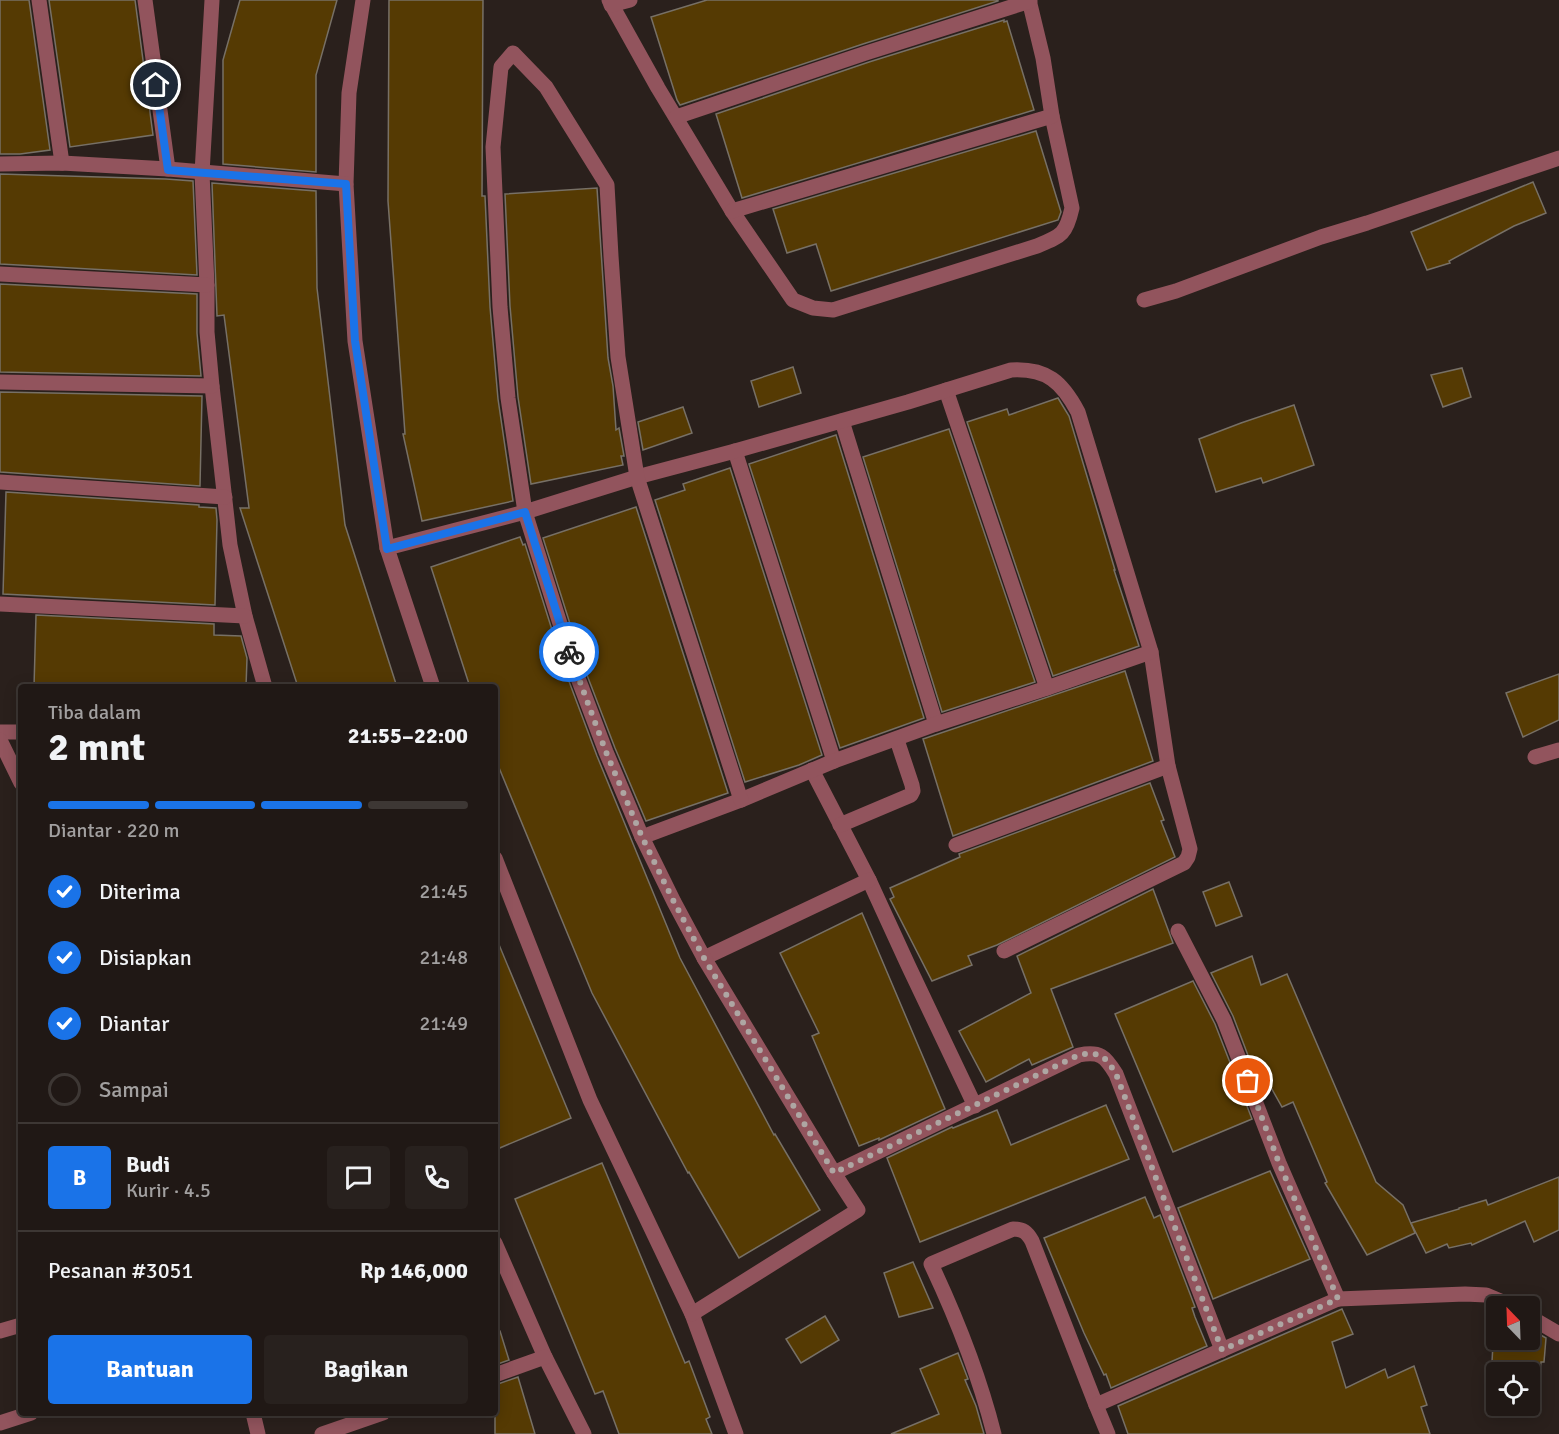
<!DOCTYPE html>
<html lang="id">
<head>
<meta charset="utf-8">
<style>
	:root { --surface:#201815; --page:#28211e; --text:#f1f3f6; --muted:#a2a0a0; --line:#3d3734; --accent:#1a73e8 }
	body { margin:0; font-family:Signika,sans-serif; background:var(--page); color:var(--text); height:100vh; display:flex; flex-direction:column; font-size:22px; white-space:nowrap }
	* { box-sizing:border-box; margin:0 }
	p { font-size:20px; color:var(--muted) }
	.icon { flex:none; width:33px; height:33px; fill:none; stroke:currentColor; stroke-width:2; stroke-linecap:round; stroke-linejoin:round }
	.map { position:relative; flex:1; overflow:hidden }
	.drawer { position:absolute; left:18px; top:684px; width:480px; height:732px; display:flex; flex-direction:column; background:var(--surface); border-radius:6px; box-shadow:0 3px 15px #0003,0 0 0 2px var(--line) }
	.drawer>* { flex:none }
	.needle { width:39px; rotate:337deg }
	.controls { position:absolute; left:1486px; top:1296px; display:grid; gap:12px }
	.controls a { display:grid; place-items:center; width:54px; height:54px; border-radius:6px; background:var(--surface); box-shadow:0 3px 15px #0003,0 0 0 2px var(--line); font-size:30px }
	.pin { position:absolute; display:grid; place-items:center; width:51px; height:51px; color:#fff; margin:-26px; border:3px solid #fff; border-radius:50%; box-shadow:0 2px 6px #0007 }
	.courier { position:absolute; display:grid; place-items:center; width:60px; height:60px; margin:-30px; border:4px solid #1a73e8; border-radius:50%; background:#fff; color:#222; box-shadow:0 2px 8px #0007 }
	.summary em { font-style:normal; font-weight:700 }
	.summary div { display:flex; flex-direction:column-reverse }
	.summary { display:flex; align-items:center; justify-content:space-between; height:102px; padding:0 30px }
	h1 { font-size:39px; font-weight:700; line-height:45px }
	.bar { display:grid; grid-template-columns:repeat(4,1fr); gap:9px 6px; align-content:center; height:72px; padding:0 30px }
	.bar i { height:8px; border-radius:4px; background:var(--line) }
	.bar .on { background:var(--accent) }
	.bar p { grid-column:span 4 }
	.line { display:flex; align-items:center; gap:15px; padding:0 30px; border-top:2px solid var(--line) }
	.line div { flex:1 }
	.round { display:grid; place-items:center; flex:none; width:63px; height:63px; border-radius:6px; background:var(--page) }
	ol { padding:0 30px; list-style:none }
	li { display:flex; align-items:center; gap:18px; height:66px }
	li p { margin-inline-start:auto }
	li .icon { padding:6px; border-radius:50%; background:var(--accent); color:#fff; stroke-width:4 }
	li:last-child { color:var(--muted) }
	li i { width:33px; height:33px; border:3px solid var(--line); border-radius:50% }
	.cta { display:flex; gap:12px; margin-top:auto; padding:12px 30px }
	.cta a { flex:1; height:69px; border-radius:6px; background:var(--accent); color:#fff; font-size:24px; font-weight:700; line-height:69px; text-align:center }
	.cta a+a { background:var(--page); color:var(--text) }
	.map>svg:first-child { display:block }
	.building { fill:#553a03; stroke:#777066; stroke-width:1.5 }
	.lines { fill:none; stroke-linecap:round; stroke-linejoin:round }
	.street { stroke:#92545d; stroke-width:15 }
	.done { stroke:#aea6a3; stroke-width:6; stroke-dasharray:0 10.8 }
	.route { stroke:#1a73e8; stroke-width:8 }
</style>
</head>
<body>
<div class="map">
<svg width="1559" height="1434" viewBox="0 0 1559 1434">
	<rect width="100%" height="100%" fill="#2a201c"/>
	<g class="building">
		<path d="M 0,0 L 29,0 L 50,150 L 20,154 L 0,154 Z"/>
		<path d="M 49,0 L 135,0 L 153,135 L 70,147 Z"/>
		<path d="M 240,0 L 337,0 L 316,75 L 316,172 L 223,164 L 223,60 Z"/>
		<path d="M 389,0 L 483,0 L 482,196 L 485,196 L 490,307 L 498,399 L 513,501 L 422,521 L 403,434 L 405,434 L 388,201 Z"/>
		<path d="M 707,0 L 998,0 L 998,1 L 863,44 L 680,105 L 677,100 L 651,17 Z"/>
		<path d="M 1004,20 L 1004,22 L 1007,21 L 1034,110 L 742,198 L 716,114 L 869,62 Z"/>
		<path d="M 1036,131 L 1061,212 L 1058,220 L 831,291 L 816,244 L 787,253 L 773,209 Z"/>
		<path d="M 0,174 L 166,179 L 193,181 L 197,275 L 0,264 Z"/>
		<path d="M 1533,182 L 1546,213 L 1514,226 L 1449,261 L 1450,263 L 1427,270 L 1411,232 Z"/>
		<path d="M 212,183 L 316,191 L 317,288 L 345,525 L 397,687 L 298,687 L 240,508 L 249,508 L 224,315 L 217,316 Z"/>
		<path d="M 597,188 L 608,358 L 613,386 L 616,430 L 619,428 L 624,456 L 621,456 L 623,465 L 531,484 L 518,397 L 510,306 L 505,194 Z"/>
		<path d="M 0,284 L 197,294 L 197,333 L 201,376 L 0,372 Z"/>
		<path d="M 793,367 L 801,393 L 759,407 L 751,381 Z"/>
		<path d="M 1462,368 L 1471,397 L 1443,407 L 1431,375 Z"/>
		<path d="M 0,392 L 202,396 L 200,486 L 0,472 Z"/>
		<path d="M 1058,398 L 1069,416 L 1115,570 L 1114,570 L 1139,646 L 1053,676 L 967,422 L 1007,409 L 1009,415 Z"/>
		<path d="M 1294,405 L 1314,465 L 1263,483 L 1261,478 L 1216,492 L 1199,439 L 1241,423 Z"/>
		<path d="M 683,407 L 692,433 L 643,450 L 638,422 Z"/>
		<path d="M 949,429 L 1035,682 L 942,712 L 863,457 Z"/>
		<path d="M 836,435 L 924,718 L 840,748 L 749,464 Z"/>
		<path d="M 730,468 L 822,755 L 799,765 L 745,782 L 655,500 L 685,490 L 683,484 Z"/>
		<path d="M 6,492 L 199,505 L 199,507 L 216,508 L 217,520 L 215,605 L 3,594 Z"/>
		<path d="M 636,507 L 728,793 L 646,821 L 615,748 L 582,662 L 543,538 Z"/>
		<path d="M 520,537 L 523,545 L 525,544 L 564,668 L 597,756 L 680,958 L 774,1135 L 775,1134 L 820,1210 L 739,1258 L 689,1172 L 688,1173 L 592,993 L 495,758 L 495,687 L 470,687 L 431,567 Z"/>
		<path d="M 36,615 L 214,624 L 214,635 L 241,636 L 247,658 L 246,687 L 34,687 Z"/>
		<path d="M 1125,671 L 1153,761 L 953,836 L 923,739 Z"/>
		<path d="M 1559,674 L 1559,720 L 1523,737 L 1506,693 Z"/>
		<path d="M 1150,783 L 1164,820 L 1161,821 L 1175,857 L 997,945 L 968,956 L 972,965 L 932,981 L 890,899 L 894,897 L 890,888 L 960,857 L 959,854 Z"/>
		<path d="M 1229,882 L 1242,916 L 1216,926 L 1203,892 Z"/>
		<path d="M 1153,889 L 1173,943 L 1051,989 L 1073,1047 L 1032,1065 L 1029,1059 L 986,1082 L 959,1031 L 1031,993 L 1017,956 Z"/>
		<path d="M 862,913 L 945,1109 L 879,1140 L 879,1138 L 859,1146 L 812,1036 L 819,1033 L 780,953 Z"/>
		<path d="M 495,935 L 571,1118 L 495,1150 Z"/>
		<path d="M 1252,956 L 1261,985 L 1287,974 L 1376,1182 L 1403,1205 L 1415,1233 L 1367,1255 L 1325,1183 L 1327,1182 L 1293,1102 L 1282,1107 L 1264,1075 L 1257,1079 L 1233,1016 L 1211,973 Z"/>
		<path d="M 1193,981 L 1215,1024 L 1252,1119 L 1173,1152 L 1115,1014 Z"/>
		<path d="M 1106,1105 L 1129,1159 L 920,1242 L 887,1158 L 952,1127 L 953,1128 L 997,1110 L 1011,1145 Z"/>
		<path d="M 602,1163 L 685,1363 L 689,1361 L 710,1417 L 706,1419 L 712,1434 L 619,1434 L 603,1391 L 595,1394 L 515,1199 Z"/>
		<path d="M 1270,1171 L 1310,1259 L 1213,1299 L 1178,1208 Z"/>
		<path d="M 1559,1177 L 1559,1230 L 1534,1242 L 1525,1221 L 1472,1245 L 1471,1243 L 1449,1248 L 1447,1244 L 1426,1253 L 1411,1223 L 1459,1209 L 1459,1208 L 1486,1200 L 1488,1205 Z"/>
		<path d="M 1145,1197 L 1154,1218 L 1160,1215 L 1195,1307 L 1192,1308 L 1195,1317 L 1207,1346 L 1111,1388 L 1106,1374 L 1104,1375 L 1084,1333 L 1044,1238 Z"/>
		<path d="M 913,1262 L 933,1308 L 899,1317 L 884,1273 Z"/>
		<path d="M 1342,1309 L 1353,1334 L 1332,1342 L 1346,1388 L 1385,1369 L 1388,1378 L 1414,1366 L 1427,1405 L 1421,1407 L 1430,1434 L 1128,1434 L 1118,1406 Z"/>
		<path d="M 825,1316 L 839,1340 L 801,1363 L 786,1339 Z"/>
		<path d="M 1494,1325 L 1497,1325 L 1497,1340 L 1530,1340 L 1530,1329 L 1546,1338 L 1544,1362 L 1541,1362 L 1540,1372 L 1514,1372 L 1515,1362 L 1492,1362 Z"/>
		<path d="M 500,1331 L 509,1360 L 495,1365 L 495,1332 Z"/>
		<path d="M 958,1353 L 968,1379 L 965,1380 L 976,1406 L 984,1434 L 891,1434 L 939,1414 L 920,1369 Z"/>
		<path d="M 518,1377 L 535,1434 L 495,1434 L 495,1385 Z"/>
	</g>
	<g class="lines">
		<g class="street">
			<path d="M 39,0 L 62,163"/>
			<path d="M 145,0 L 168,169"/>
			<path d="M 212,0 L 202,173 L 207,285 L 207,332 L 212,386 L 230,545 L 245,616 L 265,687"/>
			<path d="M 363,0 L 349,93 L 346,184 L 355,341 L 387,548 L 433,687"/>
			<path d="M 609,0 L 658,88 L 732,211 L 793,300 L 813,308 L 833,310 L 1037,246 C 1061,236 1066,235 1072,208 L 1052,116 L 1043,58 L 1029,0"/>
			<path d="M 611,5 L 630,0"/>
			<path d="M 676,117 L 866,53 L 1030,1"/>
			<path d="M 0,164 L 62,163 L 168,169 L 346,184"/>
			<path d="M 732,211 L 1052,116"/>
			<path d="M 0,274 L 207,285"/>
			<path d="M 1144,300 L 1176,291 L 1321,237 L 1367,223 L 1559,158"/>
			<path d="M 0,382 L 212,386"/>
			<path d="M 946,390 L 1047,688"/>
			<path d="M 842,421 L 936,724"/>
			<path d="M 735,451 L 834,761"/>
			<path d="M 0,482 L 225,497"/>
			<path d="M 387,548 L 525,512 L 637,477 L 735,451 L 908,402 L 1011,370 C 1047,368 1062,382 1078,412 L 1151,652 L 1168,766 L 1190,849 L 1188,857 L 1184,863 L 1004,951"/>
			<path d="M 0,604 L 245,616"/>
			<path d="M 0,732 L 21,732"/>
			<path d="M 0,740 L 21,783"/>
			<path d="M 1535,757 L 1559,750"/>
			<path d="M 812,770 L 869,880 L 908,965 L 975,1106"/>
			<path d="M 840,825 L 911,795 L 913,791 L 912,785 L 897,740"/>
			<path d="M 642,837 L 741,800 L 834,761 L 936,724 L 1047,688 L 1151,652"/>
			<path d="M 956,845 L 1168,766"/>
			<path d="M 495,858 L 590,1100 L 692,1314 L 736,1434"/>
			<path d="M 1178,931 L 1224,1020 L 1279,1163 L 1338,1299"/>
			<path d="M 704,958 L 869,880"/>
			<path d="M 834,1173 L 1079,1055 C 1100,1051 1105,1056 1116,1074 L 1222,1350"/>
			<path d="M 495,1243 L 545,1357 L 584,1434"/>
			<path d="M 692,1314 L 858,1210 L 834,1173 L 704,958 L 674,902 L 642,837 L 606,752 L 573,665 L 525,512 L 508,398 L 500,307 L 493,147 L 501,67 L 513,53 L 546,87 L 607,185 L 611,256 L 618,357 L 637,477 L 741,800"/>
			<path d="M 1530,1317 L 1559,1334"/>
			<path d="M 0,1331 L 21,1325"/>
			<path d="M 495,1375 L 545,1357"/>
			<path d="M 253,1413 L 258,1434"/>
			<path d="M 0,1423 L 31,1413"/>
			<path d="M 322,1434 L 383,1413"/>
			<path d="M 994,1434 C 979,1375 957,1319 931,1264 L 1013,1229 C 1023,1229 1027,1232 1032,1241 L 1096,1405"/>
			<path d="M 1108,1434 L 1096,1405 L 1338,1299 L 1465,1294 L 1486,1295 L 1512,1306"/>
		</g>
	</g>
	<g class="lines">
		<path class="done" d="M 569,652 L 606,752 L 642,837 L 674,902 L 704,958 L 834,1173 L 1079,1055 C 1100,1051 1105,1056 1116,1074 L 1222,1350 L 1338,1299 L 1279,1163 L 1248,1081"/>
		<path class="route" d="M 156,85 L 168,170 L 346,184 L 355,341 L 387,549 L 525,512 L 569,652"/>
	</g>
</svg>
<div class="controls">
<a><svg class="needle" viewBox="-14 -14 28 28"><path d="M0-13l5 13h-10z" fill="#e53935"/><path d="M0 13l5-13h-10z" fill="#a2a0a0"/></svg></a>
<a><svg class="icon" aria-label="locate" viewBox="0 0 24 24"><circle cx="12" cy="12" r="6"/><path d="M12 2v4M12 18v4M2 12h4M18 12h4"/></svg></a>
</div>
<div class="pin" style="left:1248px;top:1081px;background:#ea580c"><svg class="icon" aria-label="bag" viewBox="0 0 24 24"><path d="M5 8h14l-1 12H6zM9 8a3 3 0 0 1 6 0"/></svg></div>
<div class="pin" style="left:156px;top:85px;background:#1f2937"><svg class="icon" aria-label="home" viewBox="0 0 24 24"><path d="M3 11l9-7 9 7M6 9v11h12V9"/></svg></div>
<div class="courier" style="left:569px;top:652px"><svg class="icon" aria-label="bike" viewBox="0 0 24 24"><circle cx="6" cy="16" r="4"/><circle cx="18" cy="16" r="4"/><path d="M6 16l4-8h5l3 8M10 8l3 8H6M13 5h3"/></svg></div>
<section class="drawer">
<div class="summary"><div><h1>2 mnt</h1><p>Tiba dalam</p></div><em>21:55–22:00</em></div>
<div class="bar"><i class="on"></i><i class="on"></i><i class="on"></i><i></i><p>Diantar · 220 m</p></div>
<ol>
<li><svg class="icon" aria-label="check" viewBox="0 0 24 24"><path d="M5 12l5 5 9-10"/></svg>Diterima<p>21:45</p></li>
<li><svg class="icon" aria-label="check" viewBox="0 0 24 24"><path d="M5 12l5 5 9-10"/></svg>Disiapkan<p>21:48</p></li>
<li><svg class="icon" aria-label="check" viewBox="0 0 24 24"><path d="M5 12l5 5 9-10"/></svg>Diantar<p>21:49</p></li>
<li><i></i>Sampai</li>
</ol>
<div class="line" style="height:108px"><b class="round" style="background:var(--accent);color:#fff">B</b><div><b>Budi</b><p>Kurir · 4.5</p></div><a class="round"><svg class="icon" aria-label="chat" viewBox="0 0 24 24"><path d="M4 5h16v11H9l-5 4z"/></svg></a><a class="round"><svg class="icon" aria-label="phone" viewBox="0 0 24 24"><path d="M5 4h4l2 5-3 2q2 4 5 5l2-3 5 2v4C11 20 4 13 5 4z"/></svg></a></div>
<div class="line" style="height:78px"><div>Pesanan #3051</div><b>Rp 146,000</b></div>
<div class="cta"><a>Bantuan</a><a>Bagikan</a></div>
</section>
</div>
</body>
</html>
